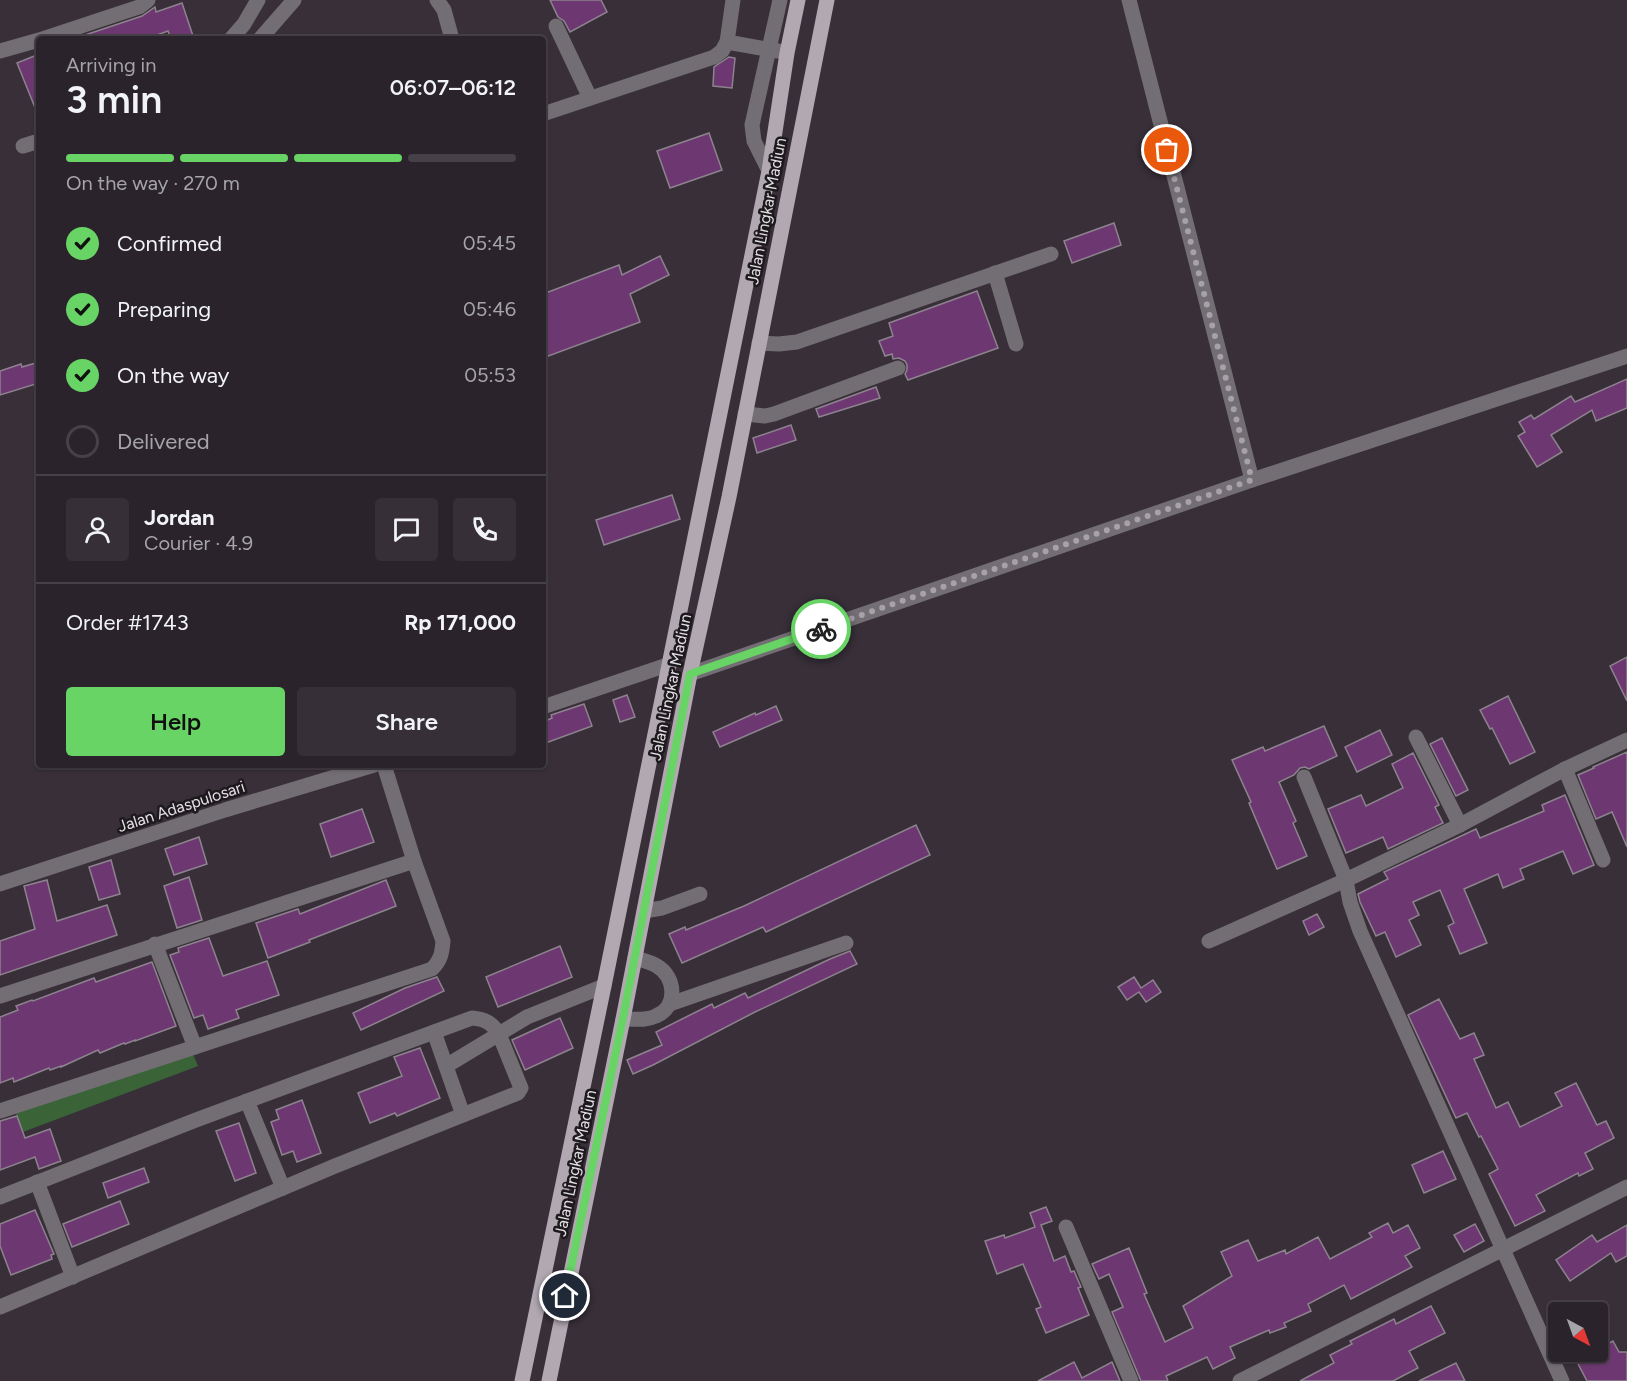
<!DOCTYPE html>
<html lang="en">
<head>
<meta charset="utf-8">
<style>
	:root { --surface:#2a232b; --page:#362f37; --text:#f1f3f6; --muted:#a5a4a9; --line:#464047; --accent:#68d465 }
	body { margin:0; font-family:Figtree,sans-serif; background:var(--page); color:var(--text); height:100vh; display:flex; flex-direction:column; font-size:22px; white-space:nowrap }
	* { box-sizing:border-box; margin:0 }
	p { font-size:20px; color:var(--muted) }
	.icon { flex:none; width:33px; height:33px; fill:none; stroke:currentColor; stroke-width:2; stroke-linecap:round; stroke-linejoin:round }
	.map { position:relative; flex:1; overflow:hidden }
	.details { position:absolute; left:36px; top:36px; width:510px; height:732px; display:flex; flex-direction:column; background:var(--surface); border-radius:6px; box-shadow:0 2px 4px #0004,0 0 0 2px var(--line) }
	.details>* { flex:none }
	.needle { width:39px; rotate:139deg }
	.buttons { position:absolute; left:1548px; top:1302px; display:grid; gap:12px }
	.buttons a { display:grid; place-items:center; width:60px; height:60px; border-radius:6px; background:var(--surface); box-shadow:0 2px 4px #0004,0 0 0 2px var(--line); font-size:30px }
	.pin { position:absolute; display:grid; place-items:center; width:51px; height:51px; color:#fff; margin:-26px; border:3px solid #fff; border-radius:50%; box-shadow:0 2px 6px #0007 }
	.courier { position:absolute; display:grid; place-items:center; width:60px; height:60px; margin:-30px; border:4px solid #68d465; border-radius:50%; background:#fff; color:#222; box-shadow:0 2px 8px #0007 }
	.headline em { font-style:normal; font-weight:600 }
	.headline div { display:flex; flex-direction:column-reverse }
	.headline { display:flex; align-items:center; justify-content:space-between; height:102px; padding:0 30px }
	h1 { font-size:39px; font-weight:600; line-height:45px }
	.bar { display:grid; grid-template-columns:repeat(4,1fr); gap:9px 6px; align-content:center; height:72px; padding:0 30px }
	.bar i { height:8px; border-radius:4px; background:var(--line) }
	.bar .selected { background:var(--accent) }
	.bar p { grid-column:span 4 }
	.line { display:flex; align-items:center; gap:15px; padding:0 30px; border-top:2px solid var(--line) }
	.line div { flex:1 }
	.round { display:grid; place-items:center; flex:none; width:63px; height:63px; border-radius:6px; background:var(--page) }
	ol { padding:0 30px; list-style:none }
	li { display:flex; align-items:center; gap:18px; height:66px }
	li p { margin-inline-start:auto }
	li .icon { padding:6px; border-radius:50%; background:var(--accent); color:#111; stroke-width:4 }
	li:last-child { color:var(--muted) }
	li i { width:33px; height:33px; border:3px solid var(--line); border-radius:50% }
	.primary-button { display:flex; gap:12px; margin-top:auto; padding:12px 30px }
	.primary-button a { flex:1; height:69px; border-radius:6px; background:var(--accent); color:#111; font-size:24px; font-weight:600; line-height:69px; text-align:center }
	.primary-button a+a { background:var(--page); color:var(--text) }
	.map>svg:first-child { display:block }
	.green { fill:#3a6438 }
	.building { fill:#6d3871; stroke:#8d838e; stroke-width:1.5 }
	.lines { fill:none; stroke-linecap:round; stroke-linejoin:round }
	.minor { stroke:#726e73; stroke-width:15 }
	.major { stroke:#b1a8b2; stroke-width:15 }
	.done { stroke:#a8a1a9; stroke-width:6; stroke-dasharray:0 10.8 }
	.route { stroke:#68d465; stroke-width:8 }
	.labels { text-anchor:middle; stroke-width:5; stroke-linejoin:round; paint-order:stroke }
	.street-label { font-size:16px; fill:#e4dfe5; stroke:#1d191d }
</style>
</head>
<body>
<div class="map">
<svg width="1627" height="1381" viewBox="0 0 1627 1381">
	<rect width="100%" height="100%" fill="#382f39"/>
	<path class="green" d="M 192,1052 L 198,1066 L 23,1132 L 15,1111 Z"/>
	<g class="building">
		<path d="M 550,0 L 601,0 L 607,12 L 570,32 L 564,21 L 558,17 Z"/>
		<path d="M 182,3 L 194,39 L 171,39 L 168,31 L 146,39 L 73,39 L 142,16 L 155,7 L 156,12 Z"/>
		<path d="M 39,54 L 39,115 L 38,115 L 17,63 Z"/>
		<path d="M 729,57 L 735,58 L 732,88 L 713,86 L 714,67 Z"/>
		<path d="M 709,133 L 722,170 L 670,188 L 657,151 Z"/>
		<path d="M 1114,223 L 1121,245 L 1072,263 L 1064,241 Z"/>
		<path d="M 660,256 L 669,275 L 630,294 L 640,322 L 543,358 L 543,294 L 619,265 L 622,275 Z"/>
		<path d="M 977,291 L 998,348 L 908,380 L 905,374 L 907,370 L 907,365 L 905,361 L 899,358 L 893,359 L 892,354 L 885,356 L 879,341 L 893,336 L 889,323 Z"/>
		<path d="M 39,362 L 39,383 L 0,395 L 0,371 L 21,364 L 22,367 Z"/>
		<path d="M 1627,379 L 1627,408 L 1596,421 L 1592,410 L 1551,435 L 1562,452 L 1537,467 L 1518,436 L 1525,432 L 1519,422 L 1531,415 L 1534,419 L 1571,396 L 1575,402 Z"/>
		<path d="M 876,387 L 880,398 L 819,417 L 816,409 Z"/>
		<path d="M 791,425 L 796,440 L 757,453 L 753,438 Z"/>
		<path d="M 672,495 L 680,519 L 604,545 L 596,520 Z"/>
		<path d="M 1627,657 L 1627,701 L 1610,666 Z"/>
		<path d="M 627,695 L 635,717 L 620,722 L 613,700 Z"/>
		<path d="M 1508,696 L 1535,752 L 1510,764 L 1492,728 L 1490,729 L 1480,710 Z"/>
		<path d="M 584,704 L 592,726 L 543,744 L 543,722 L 552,718 L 551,715 Z"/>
		<path d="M 776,706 L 782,720 L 720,747 L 713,732 L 755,713 L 756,715 Z"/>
		<path d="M 1324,726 L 1337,756 L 1309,769 L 1305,767 L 1300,768 L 1294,775 L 1279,782 L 1296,821 L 1293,823 L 1307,856 L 1277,869 L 1249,803 L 1251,802 L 1232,760 L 1263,747 L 1265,751 Z"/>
		<path d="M 1380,730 L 1392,755 L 1357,772 L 1345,747 Z"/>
		<path d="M 1442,738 L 1468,790 L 1456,796 L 1430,744 Z"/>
		<path d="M 1627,752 L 1627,847 L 1612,812 L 1596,819 L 1578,775 L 1594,768 L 1593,767 Z"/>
		<path d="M 1413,753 L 1439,805 L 1435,807 L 1443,823 L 1388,849 L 1383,837 L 1346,853 L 1328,809 L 1361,795 L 1366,806 L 1403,788 L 1392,764 Z"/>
		<path d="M 1565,795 L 1594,865 L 1573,874 L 1563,851 L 1520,869 L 1524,879 L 1503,888 L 1498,874 L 1464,889 L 1487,943 L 1460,954 L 1448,926 L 1454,923 L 1440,890 L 1413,902 L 1419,915 L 1409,920 L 1421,945 L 1396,957 L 1385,932 L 1376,936 L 1360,902 L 1358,894 L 1388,879 L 1384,872 L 1476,829 L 1480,838 L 1544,811 L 1542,805 Z"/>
		<path d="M 362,809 L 374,842 L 331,857 L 320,824 Z"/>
		<path d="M 916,825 L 930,855 L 766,932 L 763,927 L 682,963 L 669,934 L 685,927 L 686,930 L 744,906 Z"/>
		<path d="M 199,837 L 207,864 L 174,875 L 165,849 Z"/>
		<path d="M 111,860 L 120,894 L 99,900 L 89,867 Z"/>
		<path d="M 189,877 L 202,920 L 177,928 L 164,886 Z"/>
		<path d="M 47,880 L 57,921 L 107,905 L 117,935 L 0,975 L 0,941 L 35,929 L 24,886 Z"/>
		<path d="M 386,880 L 396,906 L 309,940 L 310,942 L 268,958 L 256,923 L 298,909 L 300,914 Z"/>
		<path d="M 1317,914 L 1324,927 L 1309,935 L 1303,921 Z"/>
		<path d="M 209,938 L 223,976 L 267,961 L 279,995 L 236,1010 L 239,1018 L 208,1029 L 203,1015 L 194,1018 L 170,955 L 179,952 L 178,948 Z"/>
		<path d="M 560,946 L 572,977 L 498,1007 L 486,977 Z"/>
		<path d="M 850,951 L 857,964 L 755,1012 L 653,1065 L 633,1074 L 627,1060 L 662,1045 L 656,1032 L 712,1004 L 714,1008 L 745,993 L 748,998 L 830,959 Z"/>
		<path d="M 152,962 L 176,1026 L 135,1041 L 135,1040 L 125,1044 L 124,1043 L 100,1053 L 98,1050 L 61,1067 L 61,1066 L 50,1070 L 49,1068 L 14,1082 L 13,1078 L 0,1083 L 0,1017 L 18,1010 L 16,1006 L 32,1000 L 33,1001 L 94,978 L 96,982 Z"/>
		<path d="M 437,977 L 444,991 L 361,1030 L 353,1013 L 405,988 Z"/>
		<path d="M 1134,977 L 1141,988 L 1153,980 L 1161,992 L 1146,1002 L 1139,992 L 1127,1000 L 1118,987 Z"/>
		<path d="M 1439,999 L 1460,1039 L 1474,1033 L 1484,1055 L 1474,1059 L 1496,1108 L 1508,1102 L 1520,1127 L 1562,1106 L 1555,1093 L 1576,1083 L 1597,1125 L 1606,1121 L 1614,1138 L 1585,1153 L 1593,1169 L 1579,1176 L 1578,1173 L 1536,1195 L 1545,1211 L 1515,1226 L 1489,1174 L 1498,1169 L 1481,1136 L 1479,1137 L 1467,1113 L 1456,1118 L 1408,1015 Z"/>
		<path d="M 560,1018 L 573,1048 L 525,1070 L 512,1040 Z"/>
		<path d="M 420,1048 L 440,1098 L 397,1116 L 395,1113 L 370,1123 L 358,1093 L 402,1076 L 394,1057 Z"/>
		<path d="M 302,1100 L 321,1153 L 297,1162 L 293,1151 L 282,1155 L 271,1122 L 279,1119 L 276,1110 Z"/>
		<path d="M 17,1116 L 25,1138 L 50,1129 L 61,1161 L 39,1169 L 35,1157 L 0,1170 L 0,1121 Z"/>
		<path d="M 239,1123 L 256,1173 L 235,1181 L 216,1131 Z"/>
		<path d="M 1443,1151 L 1456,1179 L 1424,1193 L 1412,1165 Z"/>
		<path d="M 144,1168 L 149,1182 L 108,1198 L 103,1183 Z"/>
		<path d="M 120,1201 L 129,1224 L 72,1247 L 63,1224 Z"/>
		<path d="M 1046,1207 L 1052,1221 L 1041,1225 L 1054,1261 L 1065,1256 L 1071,1272 L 1074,1271 L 1081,1287 L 1078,1288 L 1089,1315 L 1046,1333 L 1036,1309 L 1041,1307 L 1023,1264 L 997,1274 L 985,1241 L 1004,1235 L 1005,1238 L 1035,1227 L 1030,1213 Z"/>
		<path d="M 35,1210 L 54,1254 L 51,1255 L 52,1259 L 11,1275 L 0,1246 L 0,1224 Z"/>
		<path d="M 1388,1223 L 1393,1233 L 1408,1225 L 1420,1248 L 1405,1256 L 1412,1267 L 1351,1299 L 1344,1285 L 1308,1304 L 1311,1311 L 1284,1323 L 1286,1327 L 1270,1333 L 1269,1330 L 1230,1347 L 1235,1358 L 1213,1369 L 1207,1357 L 1166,1376 L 1168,1381 L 1141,1381 L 1112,1312 L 1123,1307 L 1109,1274 L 1099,1279 L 1092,1264 L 1129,1248 L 1147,1293 L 1144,1294 L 1165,1342 L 1193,1328 L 1183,1306 L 1232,1276 L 1221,1252 L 1248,1240 L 1258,1261 L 1285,1250 L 1286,1254 L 1318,1237 L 1330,1259 L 1372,1237 L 1369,1233 Z"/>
		<path d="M 1475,1224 L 1484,1241 L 1464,1252 L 1454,1235 Z"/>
		<path d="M 1627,1225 L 1627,1256 L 1616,1262 L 1611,1253 L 1570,1281 L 1556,1260 L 1592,1235 L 1597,1242 Z"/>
		<path d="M 1431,1306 L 1445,1333 L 1409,1351 L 1418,1368 L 1393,1381 L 1300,1381 L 1334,1363 L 1330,1355 L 1352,1344 L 1350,1341 L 1394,1319 L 1396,1324 Z"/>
		<path d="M 1613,1341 L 1619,1352 L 1627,1352 L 1627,1381 L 1587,1381 L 1576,1360 L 1577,1360 L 1573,1352 L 1598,1352 L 1598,1349 Z"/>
		<path d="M 1074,1362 L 1082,1378 L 1112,1362 L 1120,1381 L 1038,1381 Z"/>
		<path d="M 1456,1363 L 1465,1381 L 1419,1381 Z"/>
	</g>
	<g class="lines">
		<g class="minor">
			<path d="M 437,0 L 444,10 L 452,39"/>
			<path d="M 733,0 L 727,42 L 778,51"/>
			<path d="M 1129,0 L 1252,480"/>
			<path d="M 556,26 L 590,98"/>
			<path d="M 42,39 L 139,7 L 148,0"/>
			<path d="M 231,39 L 244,24 L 258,0"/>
			<path d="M 260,39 L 294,0"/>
			<path d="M 0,51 L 39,40"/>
			<path d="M 543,114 L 714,57 L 722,51 L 727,42"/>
			<path d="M 23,146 L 39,141"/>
			<path d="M 769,171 L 754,141 L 752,125 L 780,0"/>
			<path d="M 995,273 L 1016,344"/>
			<path d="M 759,343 L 779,344 L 797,342 L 1051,254"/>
			<path d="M 745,414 L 765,416 L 774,414 L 898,368"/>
			<path d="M 690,674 L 1252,480 L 1627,356"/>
			<path d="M 543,707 L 670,664"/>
			<path d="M 1416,737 L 1460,825"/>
			<path d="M 1565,769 L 1603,860"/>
			<path d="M 1304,777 L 1346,880 L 1350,902 L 1360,931 L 1562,1381"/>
			<path d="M 0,884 L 225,810 L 374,765"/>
			<path d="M 644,911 L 662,908 L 700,894"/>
			<path d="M 1209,941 L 1346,880 L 1460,825 L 1565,769 L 1627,740"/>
			<path d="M 155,944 L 195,1047"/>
			<path d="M 0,996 L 414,861"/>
			<path d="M 670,1004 L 846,943"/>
			<path d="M 623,1019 C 635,1019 645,1021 656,1016 C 678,1007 676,977 657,966 C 651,962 642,960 635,958"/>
			<path d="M 434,1032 L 463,1115"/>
			<path d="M 247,1101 L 283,1188"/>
			<path d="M 0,1111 L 432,969 C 441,960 442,953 443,941 L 414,861 L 384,765"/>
			<path d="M 37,1182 L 73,1277"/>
			<path d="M 0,1197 L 196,1120 L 472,1018 C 485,1019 492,1023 499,1034 L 446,1066"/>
			<path d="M 1066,1227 L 1131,1381"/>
			<path d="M 0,1307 L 335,1166 L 518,1093 L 521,1088 L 499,1034 L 527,1017 L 604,986"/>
			<path d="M 1240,1381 L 1627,1187"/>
		</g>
		<g class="major">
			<path d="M 522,1381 L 604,986 L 769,171 L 787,53 L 798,0"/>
			<path d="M 549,1381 L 623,1019 L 690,674 L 729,497 L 827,0"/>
		</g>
	</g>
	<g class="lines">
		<path class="done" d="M 821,629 L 1252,480 L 1167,150"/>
		<path class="route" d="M 565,1296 L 623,1018 L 690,674 L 821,629"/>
	</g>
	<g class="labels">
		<g class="street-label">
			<text transform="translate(766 211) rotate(-79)" y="6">Jalan Lingkar Madiun</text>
			<text transform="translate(670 687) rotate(-78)" y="6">Jalan Lingkar Madiun</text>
			<text transform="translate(181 806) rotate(-18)" y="6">Jalan Adaspulosari</text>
			<text transform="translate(575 1163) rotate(-78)" y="6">Jalan Lingkar Madiun</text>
		</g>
	</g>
</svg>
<div class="buttons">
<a><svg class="needle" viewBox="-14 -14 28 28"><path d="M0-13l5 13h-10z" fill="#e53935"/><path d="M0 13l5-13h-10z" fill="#a5a4a9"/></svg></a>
</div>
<div class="pin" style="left:1167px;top:150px;background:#ea580c"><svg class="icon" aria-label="bag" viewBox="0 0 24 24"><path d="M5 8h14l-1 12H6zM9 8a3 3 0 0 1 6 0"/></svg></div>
<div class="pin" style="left:565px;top:1296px;background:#1f2937"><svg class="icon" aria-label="home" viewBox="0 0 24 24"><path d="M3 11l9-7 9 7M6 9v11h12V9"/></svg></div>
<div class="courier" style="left:821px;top:629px"><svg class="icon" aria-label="bike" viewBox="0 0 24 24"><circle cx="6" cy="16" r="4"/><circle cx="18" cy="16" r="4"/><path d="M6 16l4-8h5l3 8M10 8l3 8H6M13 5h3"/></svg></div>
<section class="details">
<div class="headline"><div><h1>3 min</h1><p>Arriving in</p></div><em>06:07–06:12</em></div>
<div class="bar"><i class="selected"></i><i class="selected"></i><i class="selected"></i><i></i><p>On the way · 270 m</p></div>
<ol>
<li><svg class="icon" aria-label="check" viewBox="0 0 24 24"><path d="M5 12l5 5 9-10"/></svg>Confirmed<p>05:45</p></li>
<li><svg class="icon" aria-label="check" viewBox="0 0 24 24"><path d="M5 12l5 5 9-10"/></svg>Preparing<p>05:46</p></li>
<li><svg class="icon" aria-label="check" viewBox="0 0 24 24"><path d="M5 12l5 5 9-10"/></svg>On the way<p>05:53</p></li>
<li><i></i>Delivered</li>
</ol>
<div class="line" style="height:108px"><a class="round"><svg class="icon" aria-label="person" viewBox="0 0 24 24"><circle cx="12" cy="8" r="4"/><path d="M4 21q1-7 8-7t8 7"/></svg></a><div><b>Jordan</b><p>Courier · 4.9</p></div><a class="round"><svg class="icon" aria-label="chat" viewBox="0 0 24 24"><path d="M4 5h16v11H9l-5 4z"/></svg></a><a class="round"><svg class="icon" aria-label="phone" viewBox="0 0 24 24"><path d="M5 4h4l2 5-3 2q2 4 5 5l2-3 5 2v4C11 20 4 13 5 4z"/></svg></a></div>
<div class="line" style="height:78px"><div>Order #1743</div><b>Rp 171,000</b></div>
<div class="primary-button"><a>Help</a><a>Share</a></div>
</section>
</div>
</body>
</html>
